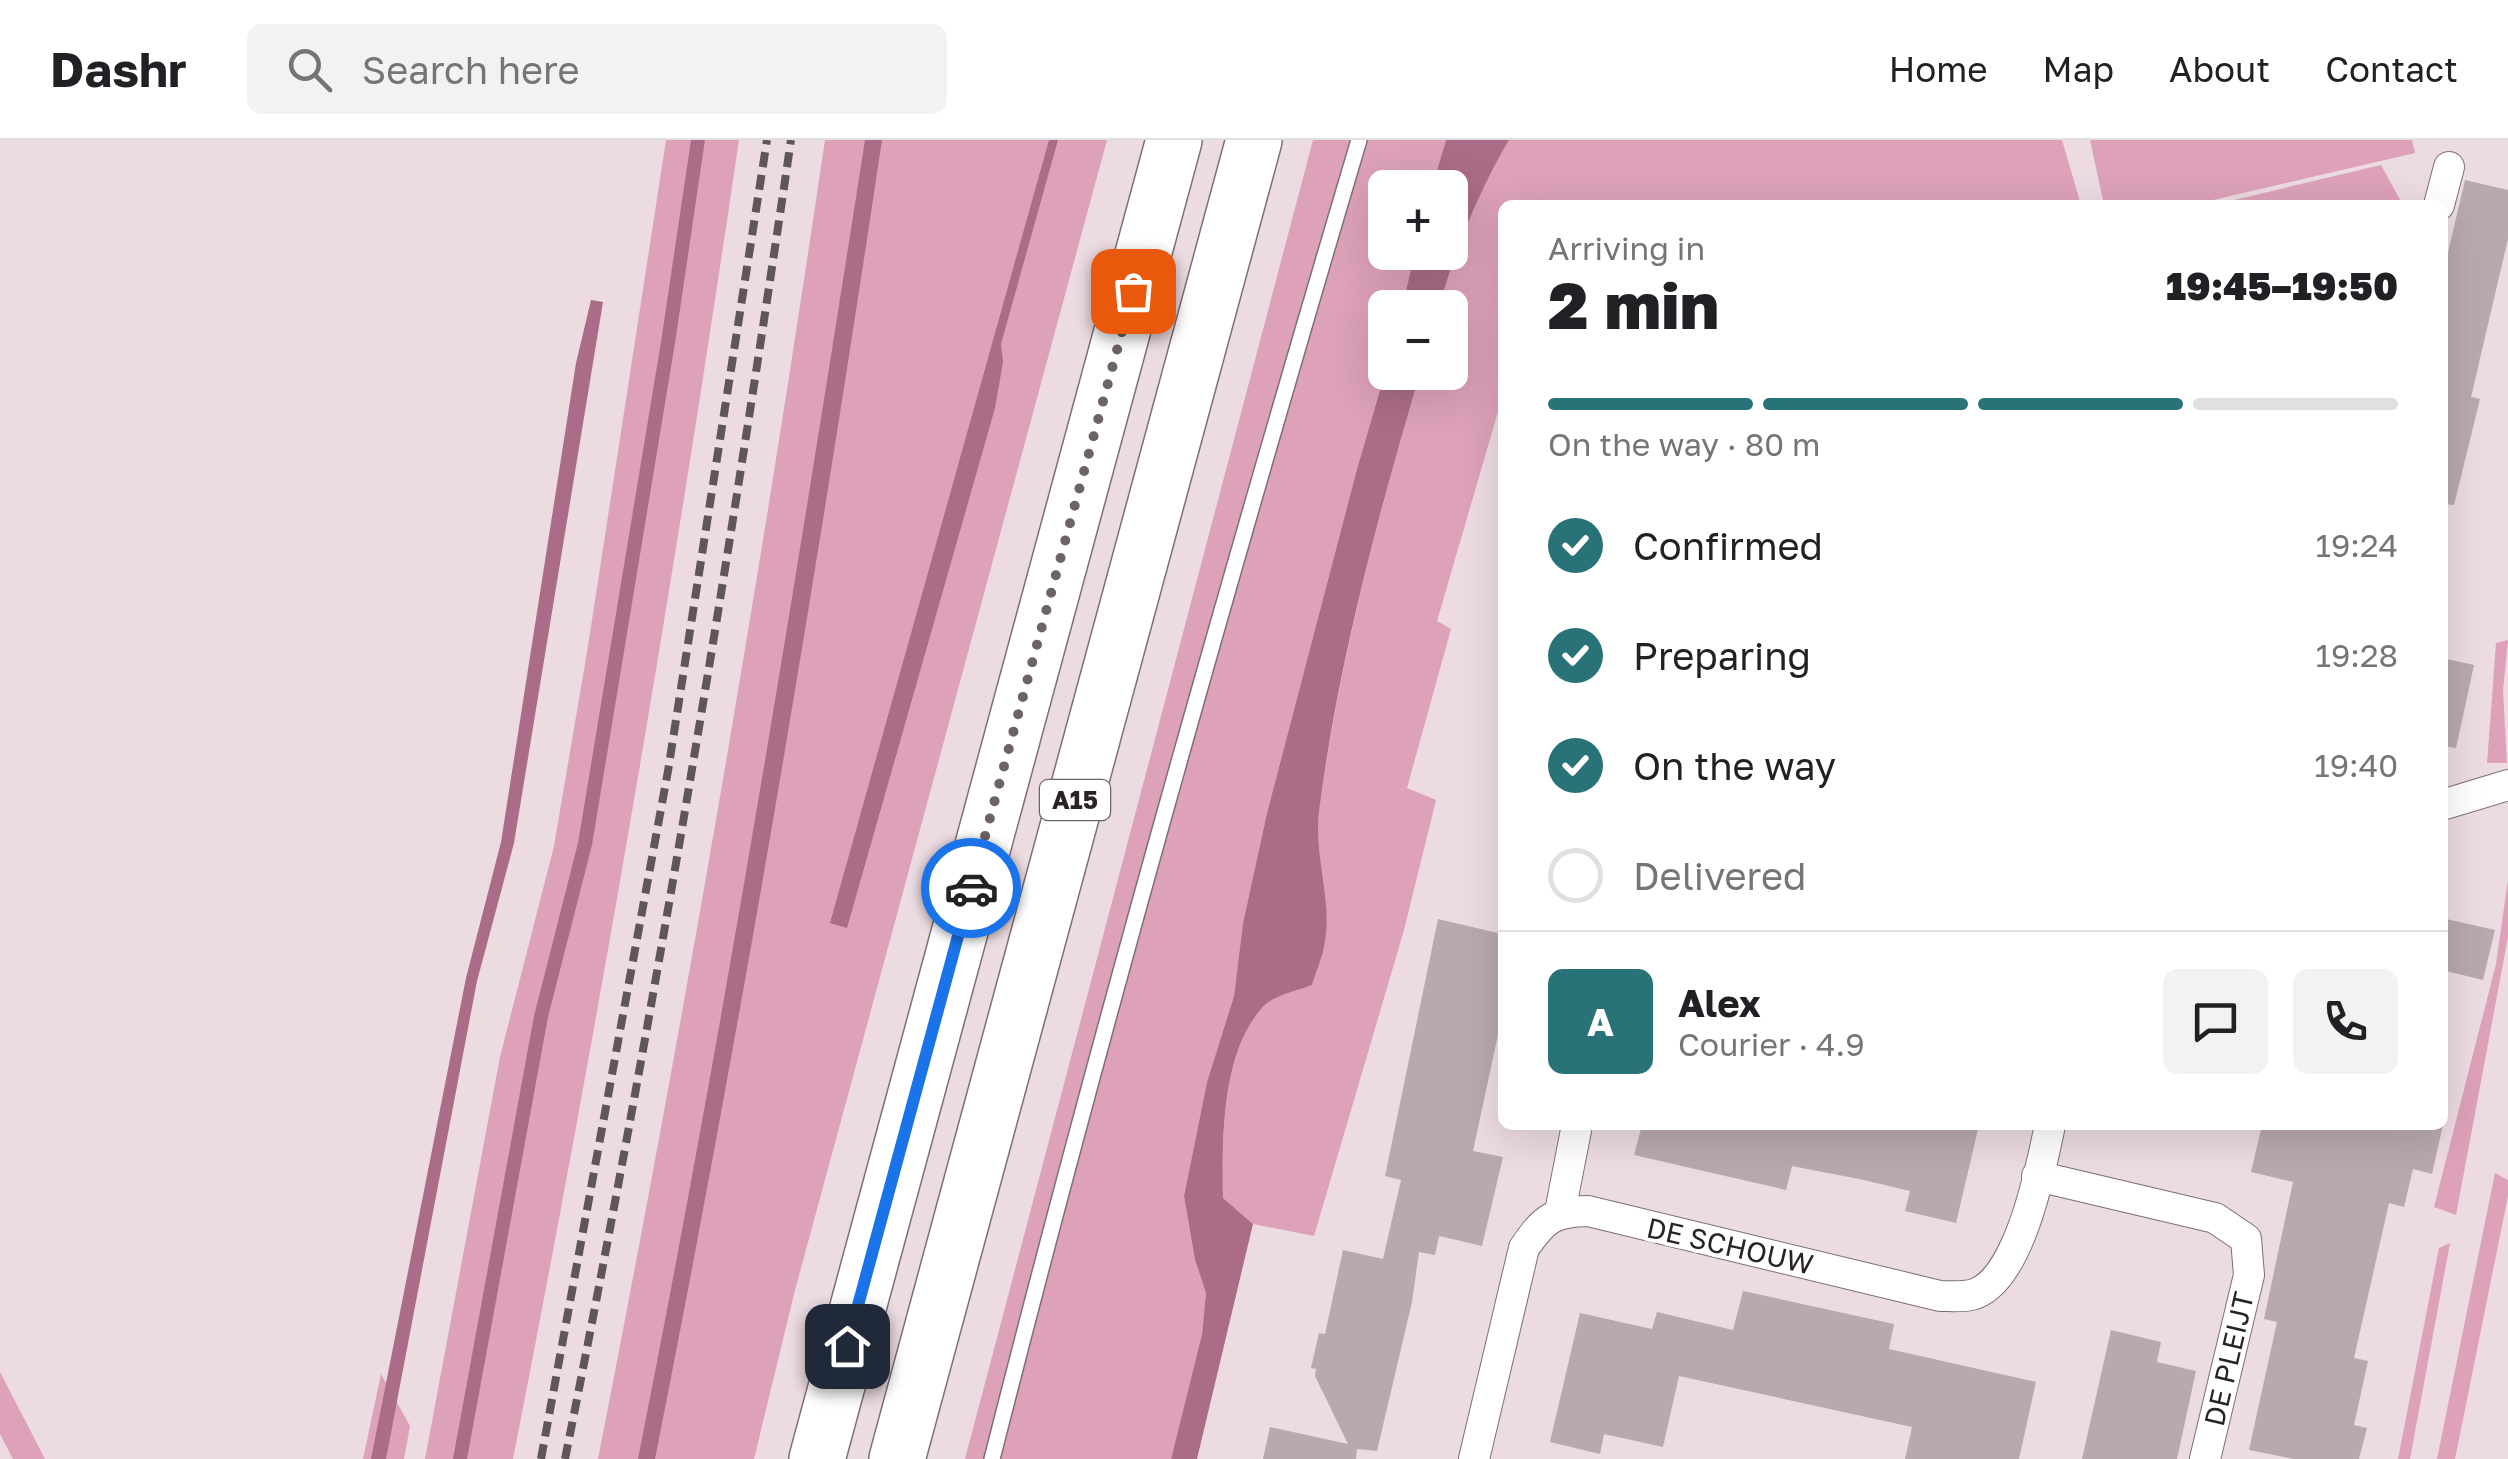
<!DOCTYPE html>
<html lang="en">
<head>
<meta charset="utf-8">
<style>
	:root { --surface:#fff; --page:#f2f2f2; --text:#202124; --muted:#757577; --line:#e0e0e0; --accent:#287278 }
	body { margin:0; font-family:"Golos Text",sans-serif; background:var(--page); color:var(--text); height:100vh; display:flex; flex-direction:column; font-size:38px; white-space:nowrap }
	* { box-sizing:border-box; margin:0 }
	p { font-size:32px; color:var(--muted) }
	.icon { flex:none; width:55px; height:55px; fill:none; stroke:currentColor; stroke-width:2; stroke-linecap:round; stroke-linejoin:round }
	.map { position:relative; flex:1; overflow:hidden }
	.drawer { position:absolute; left:1498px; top:60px; width:950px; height:930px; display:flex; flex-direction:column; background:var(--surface); border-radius:15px; box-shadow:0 10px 40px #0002 }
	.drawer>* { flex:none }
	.buttons { position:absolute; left:1368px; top:30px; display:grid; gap:20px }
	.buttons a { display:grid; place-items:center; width:100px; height:100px; border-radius:15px; background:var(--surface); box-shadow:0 10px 40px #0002; font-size:50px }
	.pin { position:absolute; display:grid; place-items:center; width:85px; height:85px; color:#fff; margin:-42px; border-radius:20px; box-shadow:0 5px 15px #0006 }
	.courier { position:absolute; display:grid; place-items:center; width:100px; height:100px; margin:-50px; border:8px solid #1a73e8; border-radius:50%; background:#fff; color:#222; box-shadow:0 2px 12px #0007 }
	.head em { font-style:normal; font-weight:800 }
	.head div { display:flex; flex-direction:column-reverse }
	.head { display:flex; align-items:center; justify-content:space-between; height:170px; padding:0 50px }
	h1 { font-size:65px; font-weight:800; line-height:75px }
	.bar { display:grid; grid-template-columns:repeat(4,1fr); gap:15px 10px; align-content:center; height:120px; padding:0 50px }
	.bar i { height:12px; border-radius:8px; background:var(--line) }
	.bar .current { background:var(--accent) }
	.bar p { grid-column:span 4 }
	.line { display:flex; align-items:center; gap:25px; padding:0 50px; border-top:2px solid var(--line) }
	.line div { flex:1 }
	.round { display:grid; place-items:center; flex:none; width:105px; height:105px; border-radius:15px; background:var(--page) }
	ol { padding:0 50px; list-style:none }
	li { display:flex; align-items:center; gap:30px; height:110px }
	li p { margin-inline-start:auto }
	li .icon { padding:10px; border-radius:50%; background:var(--accent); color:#fff; stroke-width:4 }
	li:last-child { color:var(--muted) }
	li i { width:55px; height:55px; border:5px solid var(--line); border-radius:50% }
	header { display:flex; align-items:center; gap:60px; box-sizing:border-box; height:140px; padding:0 50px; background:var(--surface); border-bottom:2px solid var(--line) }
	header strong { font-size:48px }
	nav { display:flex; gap:55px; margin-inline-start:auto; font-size:35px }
	.search { width:700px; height:90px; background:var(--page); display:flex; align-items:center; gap:25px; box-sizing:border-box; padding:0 35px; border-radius:15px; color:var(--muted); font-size:38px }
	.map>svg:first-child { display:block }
	.green { fill:#dda1ba }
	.water { fill:#ab6c87 }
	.building { fill:#b9a8af }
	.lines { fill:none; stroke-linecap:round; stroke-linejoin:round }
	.lane-casing { stroke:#7e6f74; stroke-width:18 }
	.street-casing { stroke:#7e6f74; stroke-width:32 }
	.highway-casing { stroke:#7e6f74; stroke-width:58 }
	.lane { stroke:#fff; stroke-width:15 }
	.street { stroke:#fff; stroke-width:30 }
	.highway { stroke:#fff; stroke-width:55 }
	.rail { stroke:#5f5659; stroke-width:8; stroke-dasharray:15 8; stroke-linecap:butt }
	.done { stroke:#6d6367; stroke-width:10; stroke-dasharray:0 18 }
	.route { stroke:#1a73e8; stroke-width:12 }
	.labels { text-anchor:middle; stroke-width:8; stroke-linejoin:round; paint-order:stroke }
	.shield { fill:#fff; stroke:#696566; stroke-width:2.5 }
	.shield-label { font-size:25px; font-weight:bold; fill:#292325 }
	.street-label { font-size:28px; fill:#292325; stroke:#fff }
</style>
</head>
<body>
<header>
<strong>Dashr</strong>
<div class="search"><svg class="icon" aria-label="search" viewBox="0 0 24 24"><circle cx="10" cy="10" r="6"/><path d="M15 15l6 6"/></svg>Search here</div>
<nav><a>Home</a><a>Map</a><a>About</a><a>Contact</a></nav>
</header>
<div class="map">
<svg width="2508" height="1319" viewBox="0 0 2508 1319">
	<rect width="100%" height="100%" fill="#ecdbe1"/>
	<g class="green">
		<path d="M 666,0 L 739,0 C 674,442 599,881 513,1319 L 425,1319 L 500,917 L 554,706 L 588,506 Z"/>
		<path d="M 825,0 L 1107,0 L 794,1154 L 754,1319 L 598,1319 C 684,881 760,441 825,0 Z"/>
		<path d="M 1313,0 L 1446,0 L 1432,47 L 1385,48 L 1385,112 L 1415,113 L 1402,167 L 1385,168 L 1385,233 L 1357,329 L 1267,673 L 1243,783 L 1234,856 L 1207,942 L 1184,1056 L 1195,1120 L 1206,1153 L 1202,1194 L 1171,1319 L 965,1319 Z"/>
		<path d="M 1509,0 L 2062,0 L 2081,65 L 1502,65 L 1502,258 L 1437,481 L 1451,489 L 1407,648 L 1436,660 L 1404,790 L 1314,1096 L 1253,1084 L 1223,1058 C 1222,1000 1221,915 1262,868 C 1271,856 1297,851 1312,845 C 1316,822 1327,794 1326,770 C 1325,737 1315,705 1319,671 C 1339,522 1378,377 1420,233 L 1450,232 L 1450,168 L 1439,167 C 1456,108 1478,53 1509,0 Z"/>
		<path d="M 2090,0 L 2412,0 L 2415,13 L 2192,65 L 2104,65 Z"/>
		<path d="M 2381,25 L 2403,65 L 2213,65 Z"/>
		<path d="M 2508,500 L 2503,551 L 2507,623 L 2487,623 L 2496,503 Z"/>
		<path d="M 2508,740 L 2508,797 L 2456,1075 L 2434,1067 L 2496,824 Z"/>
		<path d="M 2495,1033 L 2508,1040 L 2508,1056 L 2455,1319 L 2437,1319 Z"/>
		<path d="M 2450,1103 L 2410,1319 L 2398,1319 L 2439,1108 Z"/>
		<path d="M 0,1232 L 45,1319 L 13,1319 L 0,1294 Z"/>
		<path d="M 381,1234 L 410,1286 L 404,1319 L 363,1319 Z"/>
	</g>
	<g class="water">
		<path d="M 691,0 L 705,0 L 675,203 L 592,705 L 548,877 L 467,1319 L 453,1319 L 534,876 L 578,703 L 661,202 Z"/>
		<path d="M 865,0 L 882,0 C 816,441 742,881 655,1319 L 638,1319 C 725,881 796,441 865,0 Z"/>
		<path d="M 1049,0 L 1058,0 L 1001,204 L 1003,222 L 995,268 L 847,788 L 830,783 Z"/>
		<path d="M 1446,0 L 1509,0 C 1478,53 1456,108 1439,167 L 1402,167 L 1415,113 L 1450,112 L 1450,48 L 1432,47 Z"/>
		<path d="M 591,160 L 603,162 L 514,703 L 477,841 L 386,1319 L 371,1319 L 466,838 L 501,702 L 576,223 Z"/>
		<path d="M 1385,233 L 1420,233 C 1378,377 1338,522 1319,672 C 1314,715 1332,759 1325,801 C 1323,816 1316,831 1312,845 C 1297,851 1271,856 1262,868 C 1221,914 1222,1000 1223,1058 L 1253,1084 L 1197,1319 L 1171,1319 L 1202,1194 L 1206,1153 L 1195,1120 L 1184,1056 L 1207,942 L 1234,856 L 1243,783 L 1267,673 L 1357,329 Z"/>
	</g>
	<g class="building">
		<path d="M 2465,40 L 2508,50 L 2508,99 L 2471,257 L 2480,259 L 2454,365 L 2442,364 L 2442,138 Z"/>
		<path d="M 2442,518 L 2474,525 L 2456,608 L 2442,606 Z"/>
		<path d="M 2442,778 L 2495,790 L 2483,840 L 2442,830 Z"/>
		<path d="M 1438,779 L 1502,794 L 1502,876 L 1473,1011 L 1503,1017 L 1482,1106 L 1439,1096 L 1435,1115 L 1419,1112 L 1412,1162 L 1377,1311 L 1357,1309 L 1356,1319 L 1263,1319 L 1270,1287 L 1348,1304 L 1315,1236 L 1316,1229 L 1311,1228 L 1319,1193 L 1325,1194 L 1343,1110 L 1383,1119 L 1401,1040 L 1385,1036 Z"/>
		<path d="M 1642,985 L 1979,985 L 1956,1083 L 1905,1071 L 1910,1051 L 1859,1039 L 1792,1026 L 1786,1050 L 1634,1015 Z"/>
		<path d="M 2262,985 L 2443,985 L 2432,1034 L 2413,1029 L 2404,1067 L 2389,1063 L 2354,1218 L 2368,1221 L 2354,1285 L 2367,1288 L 2359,1319 L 2294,1319 L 2249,1310 L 2277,1182 L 2264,1179 L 2293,1042 L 2251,1032 Z"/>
		<path d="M 1743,1151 L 1894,1184 L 1889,1209 L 2036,1242 L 2019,1319 L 1905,1319 L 1912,1287 L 1679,1236 L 1663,1307 L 1604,1294 L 1600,1314 L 1550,1302 L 1580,1173 L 1652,1189 L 1657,1172 L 1733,1190 Z"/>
		<path d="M 2111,1190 L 2161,1202 L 2157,1222 L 2196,1231 L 2177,1319 L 2082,1319 Z"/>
	</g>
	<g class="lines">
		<defs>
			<path id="lane" d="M 992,1319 C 1104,877 1229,438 1359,0"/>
			<g id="street">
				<path d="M 2439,65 L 2449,27"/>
				<path d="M 2442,665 L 2508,645"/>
				<path d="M 2037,1036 L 2215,1078 L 2246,1099 L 2249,1135 L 2205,1319"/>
				<path d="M 1560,1072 L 1577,985"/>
				<path d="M 1474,1319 L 1524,1108 C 1544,1079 1552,1072 1588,1071 L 1940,1156 C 1950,1156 1962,1157 1971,1155 C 2019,1144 2041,1028 2050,985"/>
			</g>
			<g id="highway">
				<path d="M 817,1319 L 1174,0"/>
				<path d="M 897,1319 L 1254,0"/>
			</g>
		</defs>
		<use href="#lane" class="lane-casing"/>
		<use href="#street" class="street-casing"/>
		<use href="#highway" class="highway-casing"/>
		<use href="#lane" class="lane"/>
		<use href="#street" class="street"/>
		<use href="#highway" class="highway"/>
		<g class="rail">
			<path d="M 541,1319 L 668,631 L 767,0"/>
			<path d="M 565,1319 C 653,882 726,441 791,0"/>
		</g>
	</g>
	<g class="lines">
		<path class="done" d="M 971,748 L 1133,151"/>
		<path class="route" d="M 847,1206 L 971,748"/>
	</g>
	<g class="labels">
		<rect class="shield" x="1040" y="640" width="70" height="40" rx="8"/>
		<g class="shield-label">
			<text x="1075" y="669">A15</text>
		</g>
		<g class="street-label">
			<text transform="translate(1730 1106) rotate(13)" y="10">DE SCHOUW</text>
			<text transform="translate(2229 1219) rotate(-77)" y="10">DE PLEIJT</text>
		</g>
	</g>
</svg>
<div class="buttons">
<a>+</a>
<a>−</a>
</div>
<div class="pin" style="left:1133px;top:151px;background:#ea580c"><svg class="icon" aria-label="bag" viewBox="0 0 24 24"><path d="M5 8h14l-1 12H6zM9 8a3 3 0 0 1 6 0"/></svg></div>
<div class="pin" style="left:847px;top:1206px;background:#1f2937"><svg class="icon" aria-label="home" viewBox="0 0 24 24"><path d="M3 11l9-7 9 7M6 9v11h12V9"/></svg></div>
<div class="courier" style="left:971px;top:748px"><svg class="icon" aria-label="car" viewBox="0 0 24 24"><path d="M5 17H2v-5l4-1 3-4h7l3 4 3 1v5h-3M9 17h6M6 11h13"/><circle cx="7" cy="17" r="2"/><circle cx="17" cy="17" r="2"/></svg></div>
<section class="drawer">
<div class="head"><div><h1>2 min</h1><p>Arriving in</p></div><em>19:45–19:50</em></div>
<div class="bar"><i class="current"></i><i class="current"></i><i class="current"></i><i></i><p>On the way · 80 m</p></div>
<ol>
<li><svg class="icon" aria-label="check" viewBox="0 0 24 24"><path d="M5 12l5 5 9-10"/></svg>Confirmed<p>19:24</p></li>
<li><svg class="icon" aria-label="check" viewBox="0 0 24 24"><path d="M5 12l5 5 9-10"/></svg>Preparing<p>19:28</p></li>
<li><svg class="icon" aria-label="check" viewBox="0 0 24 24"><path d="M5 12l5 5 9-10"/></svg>On the way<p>19:40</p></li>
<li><i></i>Delivered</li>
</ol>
<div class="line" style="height:180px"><b class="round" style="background:var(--accent);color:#fff">A</b><div><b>Alex</b><p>Courier · 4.9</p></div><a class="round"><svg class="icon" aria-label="chat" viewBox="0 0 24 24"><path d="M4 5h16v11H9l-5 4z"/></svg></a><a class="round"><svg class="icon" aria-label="phone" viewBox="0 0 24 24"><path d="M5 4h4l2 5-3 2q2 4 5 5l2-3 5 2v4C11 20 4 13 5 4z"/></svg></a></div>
</section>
</div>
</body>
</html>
